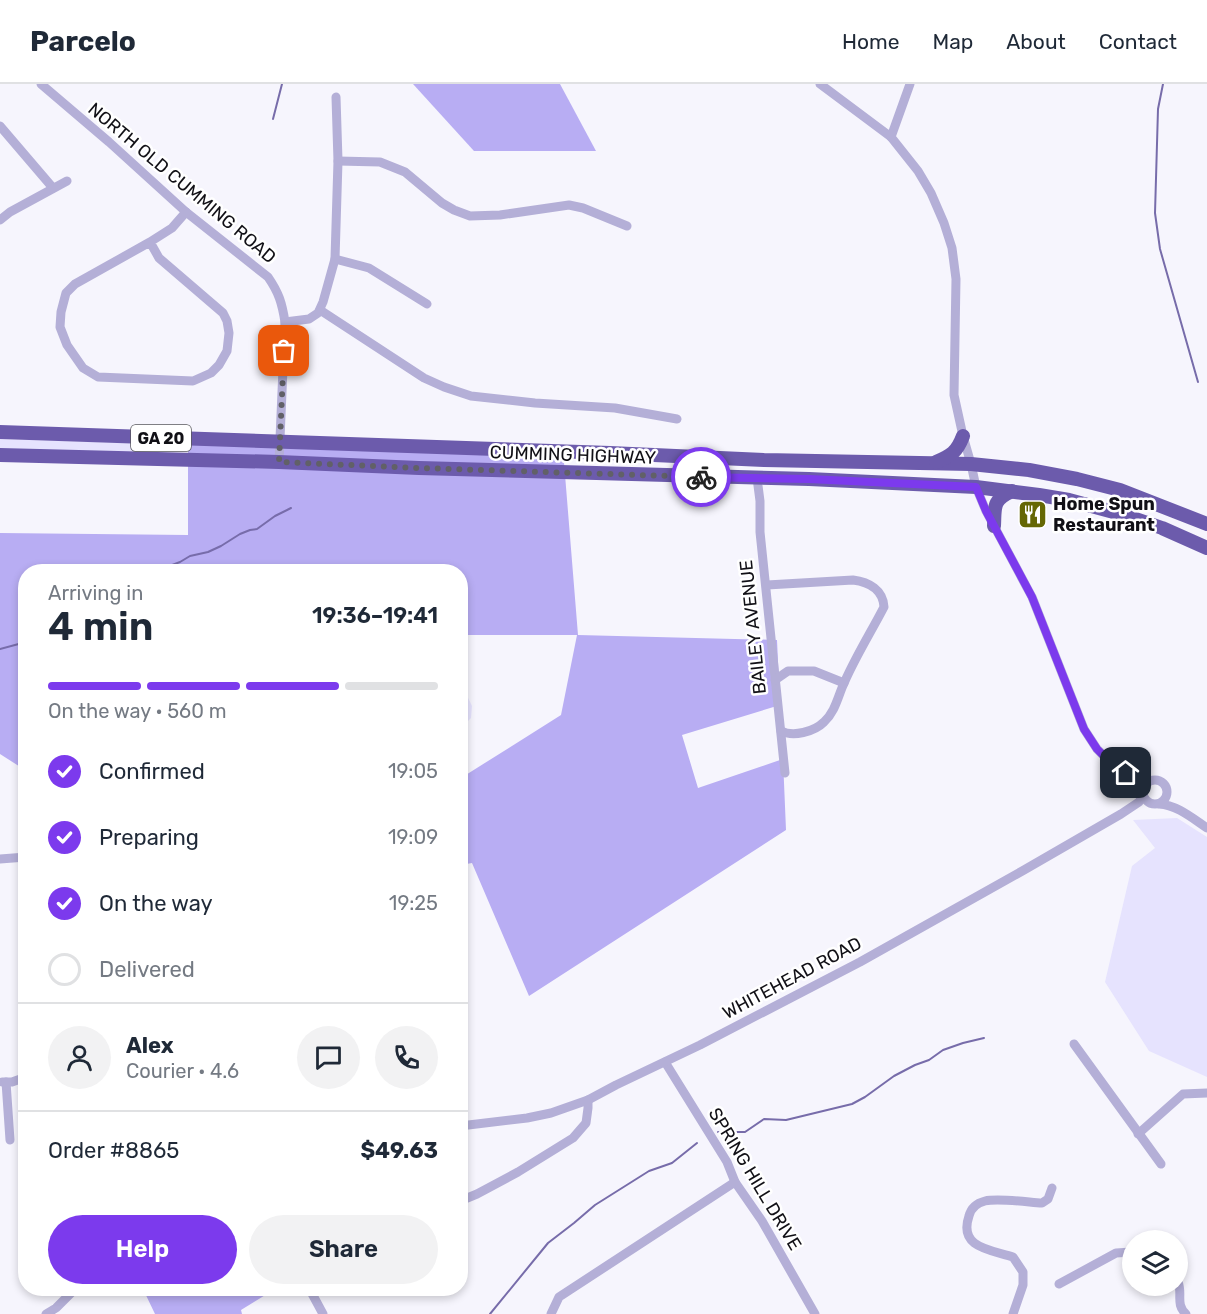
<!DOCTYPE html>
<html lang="en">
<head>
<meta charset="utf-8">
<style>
	:root { --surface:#fff; --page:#f2f2f3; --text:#1f2937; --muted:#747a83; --line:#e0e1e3; --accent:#7c3aed }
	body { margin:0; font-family:Rubik,sans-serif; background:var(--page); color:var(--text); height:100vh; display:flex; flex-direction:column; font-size:22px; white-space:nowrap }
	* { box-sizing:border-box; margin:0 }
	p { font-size:20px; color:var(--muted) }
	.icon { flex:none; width:33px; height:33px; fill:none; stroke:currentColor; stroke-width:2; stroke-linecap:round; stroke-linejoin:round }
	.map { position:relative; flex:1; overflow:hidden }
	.sheet { position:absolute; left:18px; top:480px; width:450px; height:732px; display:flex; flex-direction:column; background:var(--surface); border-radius:24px; box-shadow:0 3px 9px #0003 }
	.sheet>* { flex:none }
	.tools { position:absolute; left:1122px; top:1146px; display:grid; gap:12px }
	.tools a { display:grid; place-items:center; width:66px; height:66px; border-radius:50%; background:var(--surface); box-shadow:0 3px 9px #0003; font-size:30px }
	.pin { position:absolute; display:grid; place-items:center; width:51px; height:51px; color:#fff; margin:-26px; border-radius:12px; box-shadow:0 3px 9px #0006 }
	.courier { position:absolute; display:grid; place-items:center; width:60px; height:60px; margin:-30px; border:4px solid #7c3aed; border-radius:50%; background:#fff; color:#222; box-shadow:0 2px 8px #0007 }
	.summary em { font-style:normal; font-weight:600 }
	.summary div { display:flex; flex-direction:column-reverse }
	.summary { display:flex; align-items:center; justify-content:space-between; height:102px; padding:0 30px }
	h1 { font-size:39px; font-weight:600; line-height:45px }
	.bar { display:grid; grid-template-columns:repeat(4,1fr); gap:9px 6px; align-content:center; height:72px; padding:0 30px }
	.bar i { height:8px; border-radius:4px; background:var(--line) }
	.bar .active { background:var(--accent) }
	.bar p { grid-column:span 4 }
	.line { display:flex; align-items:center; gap:15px; padding:0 30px; border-top:2px solid var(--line) }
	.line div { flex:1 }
	.round { display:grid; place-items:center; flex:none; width:63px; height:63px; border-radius:32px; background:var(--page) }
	ol { padding:0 30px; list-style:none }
	li { display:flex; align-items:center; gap:18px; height:66px }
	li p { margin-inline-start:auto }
	li .icon { padding:6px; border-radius:50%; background:var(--accent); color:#fff; stroke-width:4 }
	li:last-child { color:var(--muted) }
	li i { width:33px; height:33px; border:3px solid var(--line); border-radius:50% }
	.cta { display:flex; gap:12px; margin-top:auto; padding:12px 30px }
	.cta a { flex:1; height:69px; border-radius:36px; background:var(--accent); color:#fff; font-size:24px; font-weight:600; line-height:69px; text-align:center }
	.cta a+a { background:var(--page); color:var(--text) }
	header { display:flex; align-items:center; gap:36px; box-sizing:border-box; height:84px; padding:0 30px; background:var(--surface); border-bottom:2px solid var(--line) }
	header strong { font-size:28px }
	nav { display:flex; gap:33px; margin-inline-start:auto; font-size:21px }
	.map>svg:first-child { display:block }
	.green { fill:#e6e3fe }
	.forest { fill:#b8adf3 }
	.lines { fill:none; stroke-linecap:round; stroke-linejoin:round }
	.stream { stroke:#776caa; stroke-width:2 }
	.minor { stroke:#b4afd7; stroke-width:9 }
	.highway { stroke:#6c5bac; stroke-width:14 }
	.done { stroke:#616067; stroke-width:6; stroke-dasharray:0 10.8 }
	.route { stroke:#7c3aed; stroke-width:8 }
	.labels { text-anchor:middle; stroke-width:5; stroke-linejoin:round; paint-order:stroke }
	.shield { fill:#fff; stroke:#58585c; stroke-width:1.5 }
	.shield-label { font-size:16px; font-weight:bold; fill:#111016 }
	.street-label { font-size:18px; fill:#111016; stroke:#fff }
	.poi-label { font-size:18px; font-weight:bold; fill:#111016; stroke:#fff; text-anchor:start }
</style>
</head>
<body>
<header>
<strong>Parcelo</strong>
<nav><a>Home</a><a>Map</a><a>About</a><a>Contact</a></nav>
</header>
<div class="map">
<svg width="1207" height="1230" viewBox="0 0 1207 1230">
	<rect width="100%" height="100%" fill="#f6f5fd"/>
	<g class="green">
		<path d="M 0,355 L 255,363 L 67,370 L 0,368 Z"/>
		<path d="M 460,597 L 472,622 L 471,634 L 464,641 L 461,641 Z"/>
		<path d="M 1177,734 L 1207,753 L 1207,993 L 1149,967 L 1105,898 L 1132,782 L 1155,764 L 1133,736 Z"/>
	</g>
	<g class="forest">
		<path d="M 413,0 L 560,0 L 596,67 L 474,67 Z"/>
		<path d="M 188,352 L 563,366 L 578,551 L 777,556 L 780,621 L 682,651 L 698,704 L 783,675 L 786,746 L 529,912 L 472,779 L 461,781 L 461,694 L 561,631 L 577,551 L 461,551 L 460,488 L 26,488 L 25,686 L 0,670 L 0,449 L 188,451 Z"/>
		<path d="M 143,1205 L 275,1205 L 241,1226 L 242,1230 L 155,1230 Z"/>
	</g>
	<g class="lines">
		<g class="stream">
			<path d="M 1163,0 L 1158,25 L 1155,129 L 1160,165 L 1198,298"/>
			<path d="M 273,35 L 282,0"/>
			<path d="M 154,488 L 180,478 L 190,472 L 208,468 L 221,462 L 240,450 L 250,446 L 257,445 L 275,432 L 291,424"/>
			<path d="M 0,565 L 26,558"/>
			<path d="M 718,1048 L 745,1048 L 764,1035 L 786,1036 L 852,1020 L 865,1013 L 894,992 L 915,981 L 929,976 L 943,966 L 963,959 L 984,954"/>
			<path d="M 490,1230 L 548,1159 L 574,1139 L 595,1121 L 649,1087 L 672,1079 L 697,1059"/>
		</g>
		<g class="minor">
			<path d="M 41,0 L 109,58 L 186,128 L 268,193 C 279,209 282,219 285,238 L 279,378"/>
			<path d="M 820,0 L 891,53 L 918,87 L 931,109 L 944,139 L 952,164 L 956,195 L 954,311 L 963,352 L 971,380 L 976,403 L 986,427 L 1032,513 L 1084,645 L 1097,665 L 1110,678 L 1126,689 L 1143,707"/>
			<path d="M 0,42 L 53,104"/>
			<path d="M 891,53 L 910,0"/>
			<path d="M 338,77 L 380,78 L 405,88 L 442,119 L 454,126 L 470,132 L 500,131 L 569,121 L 583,124 L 627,142"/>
			<path d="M 0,136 L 10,128 L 67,97"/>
			<path d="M 150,158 L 159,174 L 223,229 L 227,237 L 229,249 L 227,267 L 219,281 L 211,289 L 193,297 L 98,293 L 83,284 L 67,261 L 60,243 L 61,228 L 66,209 L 75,200 L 150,158 L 172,144 L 186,128"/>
			<path d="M 335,175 L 369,184 L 427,220"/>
			<path d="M 320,226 L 424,294 L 444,303 L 471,312 L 535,319 L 615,324 L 677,335"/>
			<path d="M 285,238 L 309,235 L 318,229 L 323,218 L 335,175 L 338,77 L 336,13"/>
			<path d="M 757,394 L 760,417 L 760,448 L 785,689"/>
			<path d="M 767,501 L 853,496 C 869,498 883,506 884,523 C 871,548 856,572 845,597 C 838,611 836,627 824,638 C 814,648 793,653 781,647"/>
			<path d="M 775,596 L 788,587 L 814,587 L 844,599"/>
			<circle cx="1155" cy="708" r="12"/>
			<path d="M 1159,720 C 1177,721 1192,734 1207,744"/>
			<path d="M 0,775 L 26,773"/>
			<path d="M 1074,960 L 1161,1080"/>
			<path d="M 665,978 L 727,1078 L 735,1098 L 762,1137 L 815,1230"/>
			<path d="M 2,998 L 12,998 L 26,993"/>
			<path d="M 6,998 L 10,1056"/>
			<path d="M 460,1042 L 527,1034 L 551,1029 L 588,1016 L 616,1001 L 700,961 L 860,878 L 1024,786 L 1121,730 L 1139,718 L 1143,711"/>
			<path d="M 1138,1050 L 1183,1010 L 1207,1009"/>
			<path d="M 460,1117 L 477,1110 L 518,1088 L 573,1054 L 586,1039 L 588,1024 L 588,1016"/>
			<path d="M 1178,1198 C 1183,1210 1175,1220 1186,1230"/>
			<path d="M 1059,1200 L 1116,1169 L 1132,1168"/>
			<path d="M 309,1204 L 323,1230"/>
			<path d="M 46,1230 L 56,1224 L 76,1204"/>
			<path d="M 551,1230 L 559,1213 L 735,1098"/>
			<path d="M 1013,1230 L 1023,1201 L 1023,1188 L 1013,1173 C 991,1166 958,1164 969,1132 C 971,1124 977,1119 985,1117 C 998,1114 1027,1118 1042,1119 L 1048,1115 L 1052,1104"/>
		</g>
		<g class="highway">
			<path d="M 0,348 L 610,369 L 764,376 L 971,380 L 1029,386 L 1077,395 L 1120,406 L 1207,440"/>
			<path d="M 0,371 L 279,378 L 419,384 L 809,395 L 976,403 L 1039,411 L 1069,416 L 1121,430 L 1162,444 L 1207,464"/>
			<path d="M 936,378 C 951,372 957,368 963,352"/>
			<path d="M 994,442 C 995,423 992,416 1012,407"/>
		</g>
	</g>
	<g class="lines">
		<path class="done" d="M 284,267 L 279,378 L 419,384 L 701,393"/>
		<path class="route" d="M 701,393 L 809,395 L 976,403 L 986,427 L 1032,513 L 1084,645 L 1097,665 L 1110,678 L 1126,689"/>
	</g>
	<defs>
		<symbol id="restaurant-square" viewBox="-11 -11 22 22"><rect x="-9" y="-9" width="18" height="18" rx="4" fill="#656704" stroke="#fff"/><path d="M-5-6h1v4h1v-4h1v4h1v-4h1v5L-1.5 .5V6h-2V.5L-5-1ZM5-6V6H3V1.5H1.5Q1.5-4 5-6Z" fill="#fff"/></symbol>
	</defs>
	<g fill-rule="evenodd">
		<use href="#restaurant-square" x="1016" y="414" width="33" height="33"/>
	</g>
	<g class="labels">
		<rect class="shield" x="131" y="341" width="60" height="26" rx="4.5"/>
		<g class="shield-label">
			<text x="161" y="360">GA 20</text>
		</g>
		<g class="street-label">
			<text transform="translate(182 99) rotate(40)" y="6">NORTH OLD CUMMING ROAD</text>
			<text transform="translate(573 371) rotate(2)" y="6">CUMMING HIGHWAY</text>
			<text transform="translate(753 543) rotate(-96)" y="6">BAILEY AVENUE</text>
			<text transform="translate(792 894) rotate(-28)" y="6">WHITEHEAD ROAD</text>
			<text transform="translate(755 1095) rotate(59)" y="6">SPRING HILL DRIVE</text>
		</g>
		<g class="poi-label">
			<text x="1053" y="426">Home Spun<tspan x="1053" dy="21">Restaurant</tspan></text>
		</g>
	</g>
</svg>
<div class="tools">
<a><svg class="icon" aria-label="layers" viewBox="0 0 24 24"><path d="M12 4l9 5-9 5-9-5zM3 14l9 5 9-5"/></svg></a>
</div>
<div class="pin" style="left:284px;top:267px;background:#ea580c"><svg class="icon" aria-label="bag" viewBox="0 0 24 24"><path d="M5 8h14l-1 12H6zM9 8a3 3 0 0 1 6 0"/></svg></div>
<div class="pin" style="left:1126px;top:689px;background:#1f2937"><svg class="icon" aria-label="home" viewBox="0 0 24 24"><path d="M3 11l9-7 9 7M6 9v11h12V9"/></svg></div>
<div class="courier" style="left:701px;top:393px"><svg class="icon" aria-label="bike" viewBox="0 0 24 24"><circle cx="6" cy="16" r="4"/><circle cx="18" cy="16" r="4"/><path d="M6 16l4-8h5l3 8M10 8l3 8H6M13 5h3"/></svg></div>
<section class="sheet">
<div class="summary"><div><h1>4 min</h1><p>Arriving in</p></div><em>19:36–19:41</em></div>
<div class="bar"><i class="active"></i><i class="active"></i><i class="active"></i><i></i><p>On the way · 560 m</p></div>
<ol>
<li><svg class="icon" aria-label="check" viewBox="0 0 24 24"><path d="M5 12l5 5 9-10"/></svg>Confirmed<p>19:05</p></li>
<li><svg class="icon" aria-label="check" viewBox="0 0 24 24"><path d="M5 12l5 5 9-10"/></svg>Preparing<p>19:09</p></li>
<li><svg class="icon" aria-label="check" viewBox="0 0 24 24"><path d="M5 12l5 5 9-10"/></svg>On the way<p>19:25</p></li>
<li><i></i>Delivered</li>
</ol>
<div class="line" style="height:108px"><a class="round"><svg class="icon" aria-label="person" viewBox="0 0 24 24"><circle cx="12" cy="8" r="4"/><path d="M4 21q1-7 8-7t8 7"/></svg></a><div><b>Alex</b><p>Courier · 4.6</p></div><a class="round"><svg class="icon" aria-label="chat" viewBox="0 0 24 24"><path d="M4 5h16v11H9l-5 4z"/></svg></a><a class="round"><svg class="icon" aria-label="phone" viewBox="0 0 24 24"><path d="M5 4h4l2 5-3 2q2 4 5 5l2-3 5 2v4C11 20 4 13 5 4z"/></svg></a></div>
<div class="line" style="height:78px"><div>Order #8865</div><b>$49.63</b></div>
<div class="cta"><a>Help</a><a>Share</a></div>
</section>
</div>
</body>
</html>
